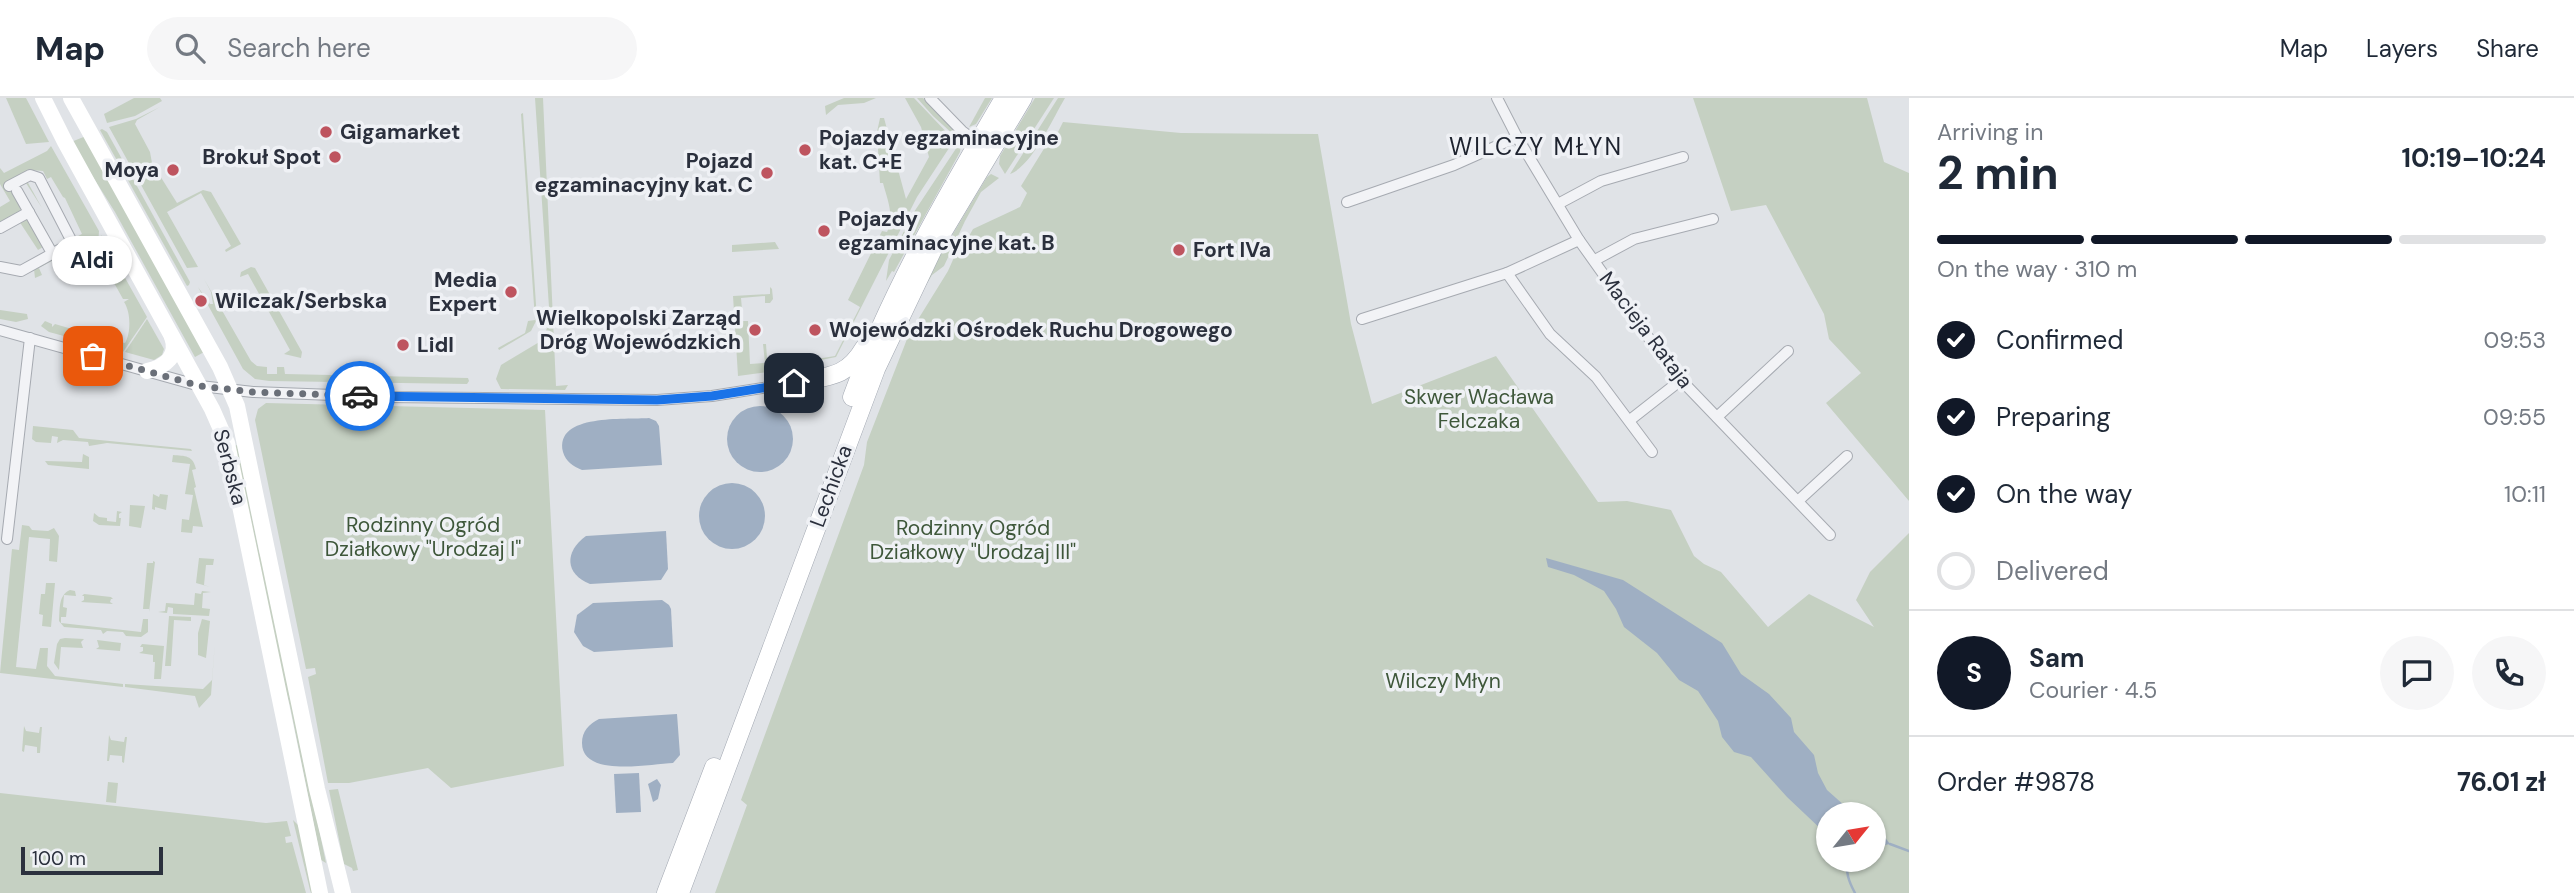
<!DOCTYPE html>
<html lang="en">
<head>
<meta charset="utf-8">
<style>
	:root { --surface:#fff; --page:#f6f6f7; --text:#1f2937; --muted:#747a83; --line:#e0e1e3; --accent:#111827 }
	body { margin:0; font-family:"DM Sans",sans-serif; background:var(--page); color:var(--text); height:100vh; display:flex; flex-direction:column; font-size:26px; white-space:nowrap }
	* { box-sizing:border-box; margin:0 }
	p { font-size:23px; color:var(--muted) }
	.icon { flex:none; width:38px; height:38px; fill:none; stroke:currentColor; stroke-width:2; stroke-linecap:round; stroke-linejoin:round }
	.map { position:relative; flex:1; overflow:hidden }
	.panel { display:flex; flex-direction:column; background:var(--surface); width:665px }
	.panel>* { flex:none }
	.needle { width:46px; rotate:60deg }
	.buttons { position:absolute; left:1816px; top:704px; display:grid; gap:14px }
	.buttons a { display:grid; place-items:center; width:70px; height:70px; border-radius:50%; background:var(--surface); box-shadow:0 2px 5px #0004; font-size:35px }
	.scale { position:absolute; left:21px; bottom:18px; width:142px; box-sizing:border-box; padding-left:7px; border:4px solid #2b303d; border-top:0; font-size:19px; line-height:24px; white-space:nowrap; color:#2b303d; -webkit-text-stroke:5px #eff1f5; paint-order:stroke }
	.pin { position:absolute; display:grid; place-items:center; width:60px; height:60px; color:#fff; margin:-30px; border-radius:14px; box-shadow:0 4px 10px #0006 }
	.courier { position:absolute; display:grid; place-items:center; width:70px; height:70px; margin:-35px; border:5px solid #1a73e8; border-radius:50%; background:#fff; color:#222; box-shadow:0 2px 9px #0007 }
	.bubble { position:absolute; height:49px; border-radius:24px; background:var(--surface); box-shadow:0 2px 5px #0004; font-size:23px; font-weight:700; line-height:49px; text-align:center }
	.summary em { font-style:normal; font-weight:700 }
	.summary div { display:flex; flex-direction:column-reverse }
	.summary { display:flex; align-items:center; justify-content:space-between; height:119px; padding:0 28px }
	h1 { font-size:46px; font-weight:700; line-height:52px }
	.bar { display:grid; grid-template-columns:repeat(4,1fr); gap:10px 7px; align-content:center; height:84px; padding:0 28px }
	.bar i { height:9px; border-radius:5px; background:var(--line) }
	.bar .current { background:var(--accent) }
	.bar p { grid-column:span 4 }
	.line { display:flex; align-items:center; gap:18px; padding:0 28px; border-top:2px solid var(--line) }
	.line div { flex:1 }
	.round { display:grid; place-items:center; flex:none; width:74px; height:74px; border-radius:37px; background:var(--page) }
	ol { padding:0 28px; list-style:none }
	li { display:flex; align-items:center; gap:21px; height:77px }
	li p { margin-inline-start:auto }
	li .icon { padding:7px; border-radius:50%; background:var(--accent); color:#fff; stroke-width:4 }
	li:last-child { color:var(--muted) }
	li i { width:38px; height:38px; border:4px solid var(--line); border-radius:50% }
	header { display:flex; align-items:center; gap:42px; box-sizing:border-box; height:98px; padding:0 35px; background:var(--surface); border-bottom:2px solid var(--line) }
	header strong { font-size:33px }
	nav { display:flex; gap:38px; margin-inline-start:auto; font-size:24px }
	.search { width:490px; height:63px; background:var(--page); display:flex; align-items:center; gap:18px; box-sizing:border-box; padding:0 24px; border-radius:38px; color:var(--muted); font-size:26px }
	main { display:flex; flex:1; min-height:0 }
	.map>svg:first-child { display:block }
	.green { fill:#c5d0c2; fill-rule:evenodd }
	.water { fill:#9fafc3 }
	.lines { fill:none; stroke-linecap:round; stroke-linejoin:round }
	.stream { stroke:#9fafc3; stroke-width:2.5 }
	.street-casing { stroke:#a6aab1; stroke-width:12 }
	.primary-casing { stroke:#a1a7b1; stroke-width:19 }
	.street { stroke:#f2f3f6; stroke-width:10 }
	.secondary { stroke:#fff; stroke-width:16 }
	.primary { stroke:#fff; stroke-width:18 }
	.done { stroke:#6a6f78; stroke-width:7; stroke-dasharray:0 12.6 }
	.route { stroke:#1a73e8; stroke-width:9 }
	.poi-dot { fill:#be545f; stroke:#eff1f5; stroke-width:2.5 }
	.labels { text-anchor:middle; stroke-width:7; stroke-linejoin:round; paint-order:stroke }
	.poi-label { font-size:21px; font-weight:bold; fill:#2b303d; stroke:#eff1f5; text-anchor:start }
	.street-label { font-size:21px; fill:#2b303d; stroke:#eff1f5 }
	.park-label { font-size:21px; fill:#3e573a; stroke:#eff1f5 }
	.quarter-label { font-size:24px; letter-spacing:2px; fill:#1d222e; stroke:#eff1f5 }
</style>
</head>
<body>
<header>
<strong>Map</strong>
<div class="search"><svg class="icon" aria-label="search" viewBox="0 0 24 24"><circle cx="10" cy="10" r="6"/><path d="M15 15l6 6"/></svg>Search here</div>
<nav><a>Map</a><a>Layers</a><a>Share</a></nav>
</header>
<main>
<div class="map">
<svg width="1909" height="795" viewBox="0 0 1909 795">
	<rect width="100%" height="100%" fill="#e0e3e7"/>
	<g class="green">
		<path d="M 6,0 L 26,0 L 49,44 L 26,46 Z"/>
		<path d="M 134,0 L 160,0 L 162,3 L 135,18 L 107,25 L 104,16 Z"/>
		<path d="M 535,0 L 543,0 L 556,288 L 568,287 L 565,292 L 501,291 L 496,281 L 501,267 L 541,243 L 550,224 Z"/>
		<path d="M 844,0 L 876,0 L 864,5 L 838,7 L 826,17 L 825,8 Z"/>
		<path d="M 905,0 L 914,0 L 952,40 L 953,44 L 917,99 L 836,259 L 811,264 L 810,262 L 835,258 L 860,209 L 848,202 L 882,133 L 887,134 C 895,118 887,101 883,85 L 880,85 L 877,34 L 880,20 L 884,20 L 906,101 L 929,59 L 921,29 Z"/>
		<path d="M 917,0 L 923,0 L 956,34 L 954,37 L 933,18 Z"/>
		<path d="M 985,0 L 992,0 L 976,26 L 969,29 Z"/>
		<path d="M 1035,0 L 1054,0 L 1005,76 L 999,66 L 1000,58 Z"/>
		<path d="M 1058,0 L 1065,0 C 1053,20 1032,68 1010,76 Z"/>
		<path d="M 1693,0 L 1867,0 L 1884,64 L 1909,75 L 1909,403 L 1826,305 L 1861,275 L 1829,241 L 1824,216 L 1766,107 L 1731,113 Z"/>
		<path d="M 160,9 L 137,22 L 135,26 L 150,54 L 152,65 L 177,105 L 203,92 L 211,94 L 241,146 L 226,154 L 225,152 L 231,148 L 201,95 L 167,114 L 198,169 L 187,170 L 109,29 L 136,21 Z"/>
		<path d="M 523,15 L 537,221 L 531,233 L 499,252 L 498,250 L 525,235 L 528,223 L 535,222 L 521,16 Z"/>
		<path d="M 1063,24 L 1181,35 L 1318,36 L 1351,226 L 1372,306 L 1496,258 L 1598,404 L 1627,403 L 1671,412 L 1694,458 L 1704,466 L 1721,474 L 1768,529 L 1809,496 L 1874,529 L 1856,502 L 1870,474 L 1909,435 L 1909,795 L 715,795 L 747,707 L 741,702 L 864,367 L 867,344 L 909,236 L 948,173 L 960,146 L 964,147 L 973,131 L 1020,109 L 1027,95 L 1021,88 L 1045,49 L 1051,48 ZM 1829,716 L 1874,716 L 1874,761 L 1829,761 Z"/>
		<path d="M 102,31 L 107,34 L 190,184 L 189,187 L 187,188 L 100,32 Z"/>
		<path d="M 86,38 L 206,253 L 195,259 L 115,114 L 71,44 Z"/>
		<path d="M 961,43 L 960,54 L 894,174 L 892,173 L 886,183 L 889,162 L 914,114 Z"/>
		<path d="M 51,48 L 99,133 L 98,148 L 92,141 L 39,170 L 42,177 L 35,180 L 34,171 L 79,146 L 76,139 L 82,136 L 65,100 L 63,99 L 51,79 L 47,81 L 43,73 L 30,72 L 27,83 L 42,110 L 26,85 L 13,92 L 21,110 L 20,114 L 0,126 L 0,109 L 10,103 L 0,86 L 0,70 L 4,75 L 47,53 Z"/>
		<path d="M 991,76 L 999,80 L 981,94 L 965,123 L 944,168 L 932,177 L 902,227 L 920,191 L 987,79 Z"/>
		<path d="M 24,121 L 28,122 L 43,149 L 38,152 L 19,123 Z"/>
		<path d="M 101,137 L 147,219 L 123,254 L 49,234 L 41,228 L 45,223 L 52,226 L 52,229 L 55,226 L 109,242 L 110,247 L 112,242 L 125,245 C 131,235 131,214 124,204 L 129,201 L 123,201 L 113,183 L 117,181 L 100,150 Z"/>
		<path d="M 775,144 L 779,151 L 732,154 L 732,147 Z"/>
		<path d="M 251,169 L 255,170 L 302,254 L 301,260 L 284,256 L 290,252 L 248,176 L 240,179 L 241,174 Z"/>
		<path d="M 204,181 L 251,263 L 257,268 L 267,269 L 267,276 L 277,276 L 277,269 L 284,269 L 285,276 L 468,280 L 469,283 L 467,286 L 269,283 L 255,281 L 243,271 L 198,189 L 210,206 L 213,206 L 211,194 Z"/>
		<path d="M 770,189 L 772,191 L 773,201 L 770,205 L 765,205 L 765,198 L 741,200 L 743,223 L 748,223 L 750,266 L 765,265 L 763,246 L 766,246 L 768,274 L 738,278 L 733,198 L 770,196 Z"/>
		<path d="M 0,212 L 27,216 L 28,221 L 16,224 L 0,221 Z"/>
		<path d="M 147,221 L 164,251 L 162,257 L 154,262 L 125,254 Z"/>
		<path d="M 266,305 L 545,312 L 564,668 L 451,690 L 428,670 L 349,685 L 328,685 L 308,579 L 316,576 L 315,570 L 306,571 L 255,322 L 258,311 Z"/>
		<path d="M 33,328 L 73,332 L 79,340 L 191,351 L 192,353 L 107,345 L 89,348 L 88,344 L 63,342 L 57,345 L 58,339 L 52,338 L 51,345 L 36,344 L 32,341 Z"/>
		<path d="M 237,347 L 259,453 L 269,485 L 326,765 L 321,762 L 290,608 L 277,562 L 235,348 Z"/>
		<path d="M 83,356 L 89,359 L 89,371 L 48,367 L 45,363 L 82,364 Z"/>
		<path d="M 173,357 C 185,358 193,357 196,371 L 192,372 L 196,389 L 194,390 L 203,429 L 193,428 L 192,435 L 181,434 L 182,421 L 189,422 L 193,397 L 185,396 L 190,366 L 172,364 Z"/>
		<path d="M 153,396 L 159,399 L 160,396 L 168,397 L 166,412 L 155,409 L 155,412 L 152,411 Z"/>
		<path d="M 130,407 L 145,408 L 141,430 L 129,428 Z"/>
		<path d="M 117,413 L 122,414 L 119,416 L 119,420 L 121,420 L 120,428 L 99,427 L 93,423 L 94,415 L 99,419 L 107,420 L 107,423 L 116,424 Z"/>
		<path d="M 22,427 L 29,428 L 32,432 L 48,433 L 54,430 L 59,438 L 57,464 L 49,463 L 50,441 L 29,439 L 16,569 L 36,571 L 40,550 L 48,550 L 47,568 L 55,578 L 123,586 L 123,589 L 0,575 L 12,451 L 19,452 Z"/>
		<path d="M 199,460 L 214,461 L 213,467 L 206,467 L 204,487 L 210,489 L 196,485 Z"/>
		<path d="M 153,463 L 155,464 L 149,514 L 149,511 L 143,511 L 147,465 L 153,465 Z"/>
		<path d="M 46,485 L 55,485 L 51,529 L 42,528 L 43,517 L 39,516 L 41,496 L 45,496 Z"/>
		<path d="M 70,492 L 75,493 L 76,498 L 64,497 L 63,509 L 67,510 L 66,519 L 61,519 L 61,525 L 141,534 L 143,521 L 148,521 L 148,519 L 148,534 L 141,539 L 126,538 L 123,534 L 107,533 L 103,536 L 101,532 L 64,529 L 59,523 C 60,512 58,497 70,492 Z"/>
		<path d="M 202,493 L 211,494 L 203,495 L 202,510 L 210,511 L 209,518 L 173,516 L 173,510 L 168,509 L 167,515 L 158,514 L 165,513 L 166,505 L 194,507 L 195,495 L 201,496 Z"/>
		<path d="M 84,496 L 111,499 L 113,501 L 111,501 L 110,504 L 113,506 L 81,504 L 84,502 L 84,498 L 82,498 Z"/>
		<path d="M 169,518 L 191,519 L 191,523 L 174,522 L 171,568 L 165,568 Z"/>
		<path d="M 202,521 L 210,523 L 206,560 L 198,557 L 198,535 Z"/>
		<path d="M 65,540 L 84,541 L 81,544 L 83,550 L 61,549 L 59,572 L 54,565 L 57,546 L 60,541 Z"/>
		<path d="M 97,542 L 121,545 L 120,553 L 96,551 L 99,549 Z"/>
		<path d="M 215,544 L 211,597 L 199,610 L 195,598 L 125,589 L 125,586 L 203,591 L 212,582 Z"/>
		<path d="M 142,546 L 164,548 L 161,581 L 154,581 L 155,564 L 153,564 L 153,557 L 139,555 L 143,553 L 143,549 L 140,549 Z"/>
		<path d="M 24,628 L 26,633 L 39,635 L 40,629 L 42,629 L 40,655 L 37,655 L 37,649 L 25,647 L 24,654 L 22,653 Z"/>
		<path d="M 109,637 L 111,642 L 124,644 L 125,639 L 127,639 L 124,665 L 122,664 L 122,658 L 110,657 L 109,663 L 107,663 Z"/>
		<path d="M 108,684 L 118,685 L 116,705 L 106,704 Z"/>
		<path d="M 338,691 L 358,772 L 353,773 L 352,770 L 344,766 L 329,692 Z"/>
		<path d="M 0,695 L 266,725 L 287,723 L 291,738 L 285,739 L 286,745 L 292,744 L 306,795 L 0,795 Z"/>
		<path d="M 293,722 L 300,729 L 314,795 L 311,795 L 310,792 Z"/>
	</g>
	<g class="water">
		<circle cx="760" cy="341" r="33"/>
		<path d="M 649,320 L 656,323 L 659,328 L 662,367 L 582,372 C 573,368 566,364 563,354 C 554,315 626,322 649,320 Z"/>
		<circle cx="732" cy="418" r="33"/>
		<path d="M 666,433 L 668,471 L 661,482 L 590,486 C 565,476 564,454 586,438 Z"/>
		<path d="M 1546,460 L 1623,482 L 1722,545 L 1741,576 L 1769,596 L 1791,620 L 1794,634 L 1814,657 L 1818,675 L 1827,692 L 1854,716 L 1829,716 L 1829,736 L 1824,734 L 1787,699 L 1751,659 L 1734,654 L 1722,639 L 1718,623 L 1698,593 L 1679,582 L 1657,555 L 1624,529 L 1616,511 L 1604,493 L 1574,477 L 1548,469 Z"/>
		<path d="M 662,502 L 669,507 L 671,511 L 673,549 L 594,554 L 583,548 L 574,534 L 577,517 L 593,505 Z"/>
		<path d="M 677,616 L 680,657 L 673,665 C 650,666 582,680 582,645 C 582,633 589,626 599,621 Z"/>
		<path d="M 639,675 L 641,714 L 616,715 L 614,676 Z"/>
		<path d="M 657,681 L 661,687 L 658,701 L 653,704 L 648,686 Z"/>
		<path d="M 1874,725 L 1890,746 L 1874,749 Z"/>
	</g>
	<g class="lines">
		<g class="stream">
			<path d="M 1890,746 L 1909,753"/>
			<path d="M 1848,761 C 1845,774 1849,784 1855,795"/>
		</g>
		<defs>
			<g id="street">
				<path d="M 930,0 L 962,33 L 978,45"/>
				<path d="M 1497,0 L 1517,39 L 1579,142 L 1653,246 L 1681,282 L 1830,437"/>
				<path d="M 17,93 L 52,155"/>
				<path d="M 1347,104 L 1454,67 L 1517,39"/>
				<path d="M 1558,106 L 1601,83 L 1683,59"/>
				<path d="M 0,130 L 29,114"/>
				<path d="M 1595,162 L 1634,141 L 1713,121"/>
				<path d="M 0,169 L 21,173 L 68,147 L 71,142 L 39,80 L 30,77 L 9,88"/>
				<path d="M 1507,175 L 1550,236 L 1596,279 L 1652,354"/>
				<path d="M 1362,221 L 1507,175 L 1579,142"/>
				<path d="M 0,232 L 200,288 L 253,294 L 386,299 L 657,302 L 712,298 L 794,285"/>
				<path d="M 1717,319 L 1788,253"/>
				<path d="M 1630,322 L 1681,282"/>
				<path d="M 1799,402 L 1847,358"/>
				<path d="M 7,441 L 30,240"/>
			</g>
			<g id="primary">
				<path d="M 794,285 C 826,278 846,281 864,250"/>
				<path d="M 852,299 C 891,193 947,97 1004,0"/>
				<path d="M 666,795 L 714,669"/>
				<path d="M 680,795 L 876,271 L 935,147 L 1023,0"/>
			</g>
		</defs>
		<use href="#street" class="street-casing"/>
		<use href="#primary" class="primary-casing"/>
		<use href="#street" class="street"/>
		<g class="secondary">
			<path d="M 43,0 L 65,44 L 212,311 L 227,345 L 320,795"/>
			<path d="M 71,0 L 220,269 L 237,308 L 317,691 L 343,795"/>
			<path d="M 147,273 C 165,269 179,258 172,239"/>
		</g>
		<use href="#primary" class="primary"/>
	</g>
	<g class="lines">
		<path class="done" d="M 93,258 L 200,288 L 253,294 L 360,298"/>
		<path class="route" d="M 360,298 L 657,302 L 712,298 L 794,285"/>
	</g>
	<g class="poi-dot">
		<circle cx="326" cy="34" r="7"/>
		<circle cx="805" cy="52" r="7"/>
		<circle cx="335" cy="59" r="7"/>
		<circle cx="173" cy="72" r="7"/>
		<circle cx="767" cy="75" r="7"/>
		<circle cx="824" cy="133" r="7"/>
		<circle cx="1179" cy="152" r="7"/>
		<circle cx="511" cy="194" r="7"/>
		<circle cx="201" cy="203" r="7"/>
		<circle cx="755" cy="232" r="7"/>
		<circle cx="815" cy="232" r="7"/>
		<circle cx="403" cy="247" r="7"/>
	</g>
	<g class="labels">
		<g class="poi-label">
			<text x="340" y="41">Gigamarket</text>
			<text x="819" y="47">Pojazdy egzaminacyjne<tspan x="819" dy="24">kat. C+E</tspan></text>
			<text x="321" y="66" text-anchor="end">Brokuł Spot</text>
			<text x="753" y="70" text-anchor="end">Pojazd<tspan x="753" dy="24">egzaminacyjny kat. C</tspan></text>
			<text x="159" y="79" text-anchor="end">Moya</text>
			<text x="838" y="128">Pojazdy<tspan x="838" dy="24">egzaminacyjne kat. B</tspan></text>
			<text x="1193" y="159">Fort IVa</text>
			<text x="497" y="189" text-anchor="end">Media<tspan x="497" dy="24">Expert</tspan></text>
			<text x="215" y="210">Wilczak/Serbska</text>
			<text x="741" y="227" text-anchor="end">Wielkopolski Zarząd<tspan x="741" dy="24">Dróg Wojewódzkich</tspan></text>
			<text x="829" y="239">Wojewódzki Ośrodek Ruchu Drogowego</text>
			<text x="417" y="254">Lidl</text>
		</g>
		<g class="street-label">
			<text transform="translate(1646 232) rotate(53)" y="7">Macieja Rataja</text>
			<text transform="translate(230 369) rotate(75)" y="7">Serbska</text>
			<text transform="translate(831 388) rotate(-70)" y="7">Lechicka</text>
		</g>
		<g class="park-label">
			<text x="1479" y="306">Skwer Wacława<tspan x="1479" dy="24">Felczaka</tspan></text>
			<text x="423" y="434">Rodzinny Ogród<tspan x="423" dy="24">Działkowy "Urodzaj I"</tspan></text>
			<text x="973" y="437">Rodzinny Ogród<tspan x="973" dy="24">Działkowy "Urodzaj III"</tspan></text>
			<text x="1443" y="590">Wilczy Młyn</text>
		</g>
		<g class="quarter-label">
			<text x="1536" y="57">WILCZY MŁYN</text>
		</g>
	</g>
</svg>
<div class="buttons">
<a><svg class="needle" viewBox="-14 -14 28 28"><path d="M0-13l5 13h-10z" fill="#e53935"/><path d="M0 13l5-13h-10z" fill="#747a83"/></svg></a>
</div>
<div class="scale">100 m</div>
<div class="pin" style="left:93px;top:258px;background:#ea580c"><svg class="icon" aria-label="bag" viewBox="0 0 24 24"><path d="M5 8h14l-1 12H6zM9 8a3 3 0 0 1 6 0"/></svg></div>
<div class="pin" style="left:794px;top:285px;background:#1f2937"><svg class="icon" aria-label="home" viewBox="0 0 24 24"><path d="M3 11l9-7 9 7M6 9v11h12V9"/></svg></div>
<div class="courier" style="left:360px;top:298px"><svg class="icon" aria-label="car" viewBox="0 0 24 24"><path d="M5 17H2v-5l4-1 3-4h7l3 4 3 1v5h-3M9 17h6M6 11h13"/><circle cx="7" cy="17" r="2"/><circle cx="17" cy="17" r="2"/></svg></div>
<div class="bubble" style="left:52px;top:138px;width:80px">Aldi</div>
</div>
<section class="panel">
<div class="summary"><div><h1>2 min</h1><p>Arriving in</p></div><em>10:19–10:24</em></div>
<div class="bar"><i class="current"></i><i class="current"></i><i class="current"></i><i></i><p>On the way · 310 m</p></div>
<ol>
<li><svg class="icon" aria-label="check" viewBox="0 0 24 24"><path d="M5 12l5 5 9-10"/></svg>Confirmed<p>09:53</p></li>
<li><svg class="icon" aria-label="check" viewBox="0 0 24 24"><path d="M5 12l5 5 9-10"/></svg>Preparing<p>09:55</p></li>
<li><svg class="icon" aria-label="check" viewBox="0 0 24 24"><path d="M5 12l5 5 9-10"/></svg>On the way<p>10:11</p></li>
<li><i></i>Delivered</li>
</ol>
<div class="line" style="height:126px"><b class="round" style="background:var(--accent);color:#fff">S</b><div><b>Sam</b><p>Courier · 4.5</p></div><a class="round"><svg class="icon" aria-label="chat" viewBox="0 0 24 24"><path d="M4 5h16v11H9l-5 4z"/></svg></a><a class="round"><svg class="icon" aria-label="phone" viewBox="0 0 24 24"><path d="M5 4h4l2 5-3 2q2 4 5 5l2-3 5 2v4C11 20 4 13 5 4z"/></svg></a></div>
<div class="line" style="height:91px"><div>Order #9878</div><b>76.01 zł</b></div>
</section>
</main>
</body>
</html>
